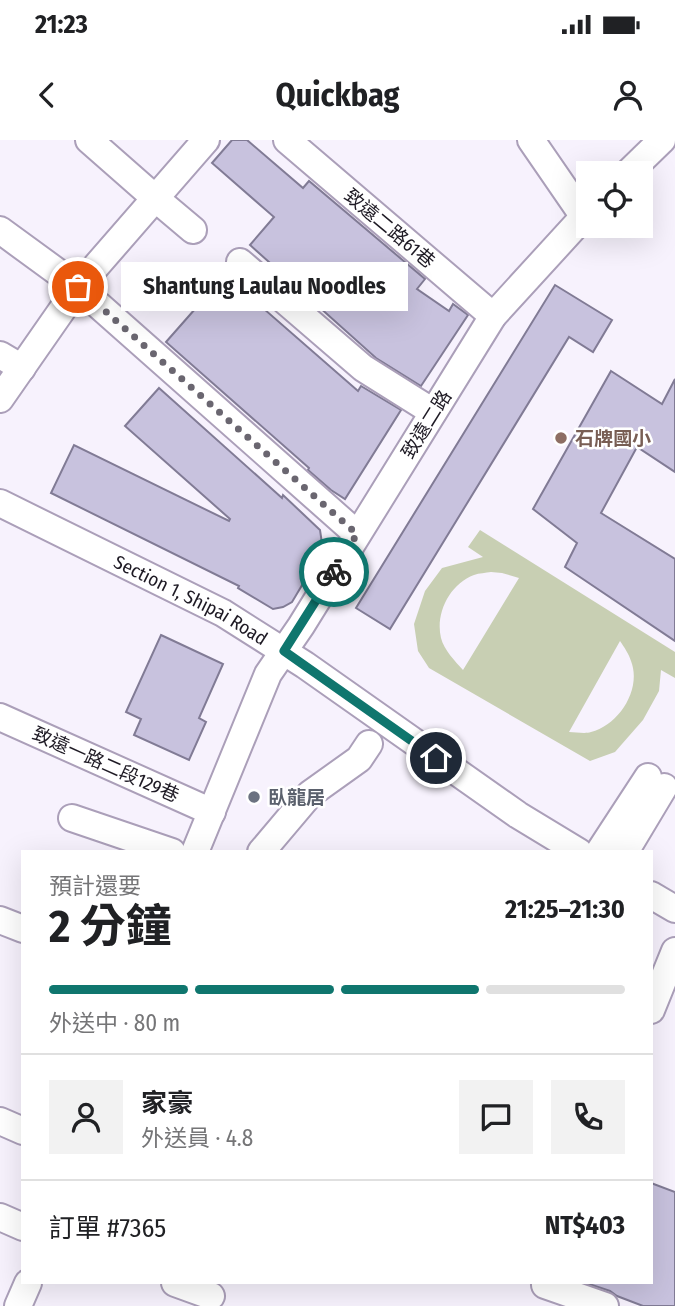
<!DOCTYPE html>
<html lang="zh-TW">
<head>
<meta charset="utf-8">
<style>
	:root { --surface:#fff; --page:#f2f2f2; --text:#202124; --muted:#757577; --line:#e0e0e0; --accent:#0f766e }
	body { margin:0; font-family:"Fira Sans Condensed","Noto Sans TC",sans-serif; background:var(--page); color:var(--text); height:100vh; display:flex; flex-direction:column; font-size:26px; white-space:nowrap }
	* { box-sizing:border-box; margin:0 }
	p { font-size:23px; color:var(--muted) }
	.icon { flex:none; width:38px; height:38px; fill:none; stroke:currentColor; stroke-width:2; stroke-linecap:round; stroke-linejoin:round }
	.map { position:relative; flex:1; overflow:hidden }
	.side { position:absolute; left:21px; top:710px; width:632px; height:434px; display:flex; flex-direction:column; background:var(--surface); border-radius:0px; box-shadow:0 7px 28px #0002 }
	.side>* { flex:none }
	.buttons { position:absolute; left:576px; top:21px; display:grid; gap:14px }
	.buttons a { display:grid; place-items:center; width:77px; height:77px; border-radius:0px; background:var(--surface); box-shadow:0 7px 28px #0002; font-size:35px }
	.pin { position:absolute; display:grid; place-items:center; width:60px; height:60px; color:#fff; margin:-30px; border:4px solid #fff; border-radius:50%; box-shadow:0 2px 7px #0007 }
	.courier { position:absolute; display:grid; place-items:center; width:70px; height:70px; margin:-35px; border:5px solid #0f766e; border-radius:50%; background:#fff; color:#222; box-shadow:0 2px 9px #0007 }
	.bubble { position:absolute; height:49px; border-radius:0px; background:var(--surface); box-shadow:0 7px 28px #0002; font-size:23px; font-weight:700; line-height:49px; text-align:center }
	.head em { font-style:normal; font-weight:700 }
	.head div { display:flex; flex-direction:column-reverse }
	.head { display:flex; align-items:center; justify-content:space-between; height:119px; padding:0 28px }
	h1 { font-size:46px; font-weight:700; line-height:52px }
	.bar { display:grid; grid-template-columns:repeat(4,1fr); gap:10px 7px; align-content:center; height:84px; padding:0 28px }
	.bar i { height:9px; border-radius:5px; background:var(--line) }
	.bar .active { background:var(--accent) }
	.bar p { grid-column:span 4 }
	.line { display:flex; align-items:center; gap:18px; padding:0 28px; border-top:2px solid var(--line) }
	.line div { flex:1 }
	.round { display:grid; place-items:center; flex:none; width:74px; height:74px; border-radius:0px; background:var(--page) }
	.status { display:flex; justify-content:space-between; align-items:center; height:49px; padding:0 35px; background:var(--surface); direction:ltr }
	.status svg { height:19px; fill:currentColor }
	header { display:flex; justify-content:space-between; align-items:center; height:91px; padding:0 28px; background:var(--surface); font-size:32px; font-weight:700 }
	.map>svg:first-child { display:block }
	.green { fill:#c8cfb3; fill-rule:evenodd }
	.building { fill:#c8c2de; stroke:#817b95; stroke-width:2 }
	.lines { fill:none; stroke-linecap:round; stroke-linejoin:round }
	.minor-casing { stroke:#ab9fb9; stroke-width:30 }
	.minor { stroke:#fff; stroke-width:26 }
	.done { stroke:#6a6670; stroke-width:7; stroke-dasharray:0 12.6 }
	.route { stroke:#0f766e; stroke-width:9 }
	.education-dot { fill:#8d6e63; stroke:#fff; stroke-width:2.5 }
	.worship-dot { fill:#6b7280; stroke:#fff; stroke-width:2.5 }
	.labels { text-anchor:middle; stroke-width:5; stroke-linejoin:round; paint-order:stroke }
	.street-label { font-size:19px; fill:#1e1a24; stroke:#fff }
	.education-label { font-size:19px; font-weight:bold; fill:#785e54; stroke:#fff; text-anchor:start }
	.worship-label { font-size:19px; font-weight:bold; fill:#5b616d; stroke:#fff; text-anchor:start }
</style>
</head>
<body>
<div class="status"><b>21:23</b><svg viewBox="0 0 49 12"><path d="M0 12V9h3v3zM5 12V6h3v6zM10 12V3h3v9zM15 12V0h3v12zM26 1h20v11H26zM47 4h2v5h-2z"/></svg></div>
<header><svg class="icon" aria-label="back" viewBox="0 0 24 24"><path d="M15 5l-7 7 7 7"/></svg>Quickbag<svg class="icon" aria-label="person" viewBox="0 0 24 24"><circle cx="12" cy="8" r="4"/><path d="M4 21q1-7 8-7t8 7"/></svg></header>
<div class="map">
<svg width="675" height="1166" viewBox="0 0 675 1166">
	<rect width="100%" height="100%" fill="#f7f2fd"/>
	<path class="green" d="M 480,390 L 675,512 L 675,538 L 661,530 L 659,551 L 643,580 L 615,612 L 590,621 L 429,528 L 418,511 L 414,484 L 425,451 L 442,428 L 483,417 L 468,407 ZM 491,432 L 502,433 L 519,438 L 463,530 C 455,521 444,510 441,498 C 435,473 450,444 474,435 C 479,433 486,433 491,432 ZM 620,501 C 624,507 629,514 631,521 C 642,549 619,585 591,592 C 585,594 576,592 569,592 Z"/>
	<g class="building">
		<path d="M 232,0 L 247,0 L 303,48 L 309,41 L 425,139 L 417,149 L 449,171 L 453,164 L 468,175 L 421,246 L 376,218 L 250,105 L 274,77 L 212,23 Z"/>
		<path d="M 225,135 L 358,251 L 361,246 L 401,270 L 345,359 L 331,350 L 308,330 L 309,328 L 166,202 Z"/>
		<path d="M 555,145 L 612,180 L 593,212 L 569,197 L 390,489 L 356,468 Z"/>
		<path d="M 611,231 L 662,264 L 675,239 L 675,332 L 637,307 L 601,373 L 675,419 L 675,501 L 565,427 L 577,403 L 533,369 Z"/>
		<path d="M 159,248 L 282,358 L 283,355 L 320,390 L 323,410 L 292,462 L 283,467 L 273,469 L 238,448 L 239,446 L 51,353 L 74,305 L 229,381 L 230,379 L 125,286 Z"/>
		<path d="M 161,495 L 223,524 L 199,578 L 206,582 L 189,620 L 134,595 L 141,579 L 126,572 Z"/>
		<path d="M 651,1043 L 675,1052 L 675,1166 L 643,1166 L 617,1156 L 610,1151 L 586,1143 L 651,1143 Z"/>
	</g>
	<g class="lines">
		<defs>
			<g id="minor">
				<path d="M 89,0 L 155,58 L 193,90"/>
				<path d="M 287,0 L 493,176"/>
				<path d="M 531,0 L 584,77"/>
				<path d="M 628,33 L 662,0"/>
				<path d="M 0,90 L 78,147 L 357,394"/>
				<path d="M 240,122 L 363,228 L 433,272"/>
				<path d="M 0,215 L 22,228"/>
				<path d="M 0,259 L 78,147 L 206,0"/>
				<path id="s1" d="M 0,363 L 223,473 L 305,525 L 518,675 L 579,712"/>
				<path d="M 0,577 L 212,672"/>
				<path d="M 72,678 L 172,712"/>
				<path d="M 195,712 L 268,534 L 301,486 L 493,176 L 588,72"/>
				<path d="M 261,712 L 310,654 L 359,619 L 369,604"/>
				<path d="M 599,712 L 648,637"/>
				<path d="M 625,712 L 664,647"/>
				<path d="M 651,755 L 675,769"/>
				<path d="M 0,780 L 23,789"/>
				<path d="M 651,870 L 675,811"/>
				<path d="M 0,981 L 23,991"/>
				<path d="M 0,1077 L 23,1087"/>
				<path d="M 175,1143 L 211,1156"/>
				<path d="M 545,1145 L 605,1166"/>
				<path d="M 18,1166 L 28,1143"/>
			</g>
		</defs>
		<use href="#minor" class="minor-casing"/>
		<use href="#minor" class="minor"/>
	</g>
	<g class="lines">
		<path class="done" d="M 78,147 L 357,394 L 334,432"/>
		<path class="route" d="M 334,432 L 284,511 L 436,618"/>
	</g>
	<circle class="education-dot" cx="561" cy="298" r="7"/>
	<circle class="worship-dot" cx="254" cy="657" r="7"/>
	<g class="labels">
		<g class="street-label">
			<text transform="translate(390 88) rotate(40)" y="7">致遠二路61巷</text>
			<text transform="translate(426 284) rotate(-58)" y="7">致遠二路</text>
			<text dy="7" stroke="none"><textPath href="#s1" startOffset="214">Section 1, Shipai Road</textPath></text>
			<text transform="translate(106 624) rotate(24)" y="7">致遠一路二段129巷</text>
		</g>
		<g class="education-label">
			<text x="575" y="305">石牌國小</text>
		</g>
		<g class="worship-label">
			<text x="268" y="664">臥龍居</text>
		</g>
	</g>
</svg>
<div class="buttons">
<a><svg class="icon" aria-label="locate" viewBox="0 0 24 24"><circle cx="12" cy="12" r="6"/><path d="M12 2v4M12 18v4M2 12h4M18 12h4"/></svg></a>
</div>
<div class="pin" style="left:78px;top:147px;background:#ea580c"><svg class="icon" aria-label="bag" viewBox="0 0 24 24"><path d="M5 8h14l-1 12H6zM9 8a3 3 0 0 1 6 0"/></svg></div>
<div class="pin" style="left:436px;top:618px;background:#1f2937"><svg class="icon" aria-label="home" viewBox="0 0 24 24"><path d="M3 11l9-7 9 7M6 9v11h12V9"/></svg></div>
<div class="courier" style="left:334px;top:432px"><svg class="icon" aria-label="bike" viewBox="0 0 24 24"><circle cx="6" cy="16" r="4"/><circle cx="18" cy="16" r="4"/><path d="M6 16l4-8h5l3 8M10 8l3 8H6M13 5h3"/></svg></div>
<div class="bubble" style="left:121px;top:122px;width:287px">Shantung Laulau Noodles</div>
<section class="side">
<div class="head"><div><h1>2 分鐘</h1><p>預計還要</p></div><em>21:25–21:30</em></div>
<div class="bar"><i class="active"></i><i class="active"></i><i class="active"></i><i></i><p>外送中 · 80 m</p></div>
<div class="line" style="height:126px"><a class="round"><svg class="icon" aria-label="person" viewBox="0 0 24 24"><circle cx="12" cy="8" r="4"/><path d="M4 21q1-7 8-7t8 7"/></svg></a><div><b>家豪</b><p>外送員 · 4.8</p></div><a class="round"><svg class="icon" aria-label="chat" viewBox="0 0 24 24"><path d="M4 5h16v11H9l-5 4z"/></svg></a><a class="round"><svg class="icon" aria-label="phone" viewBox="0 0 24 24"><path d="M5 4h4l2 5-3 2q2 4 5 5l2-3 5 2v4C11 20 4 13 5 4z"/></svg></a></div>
<div class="line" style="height:91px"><div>訂單 #7365</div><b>NT$403</b></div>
</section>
</div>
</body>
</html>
